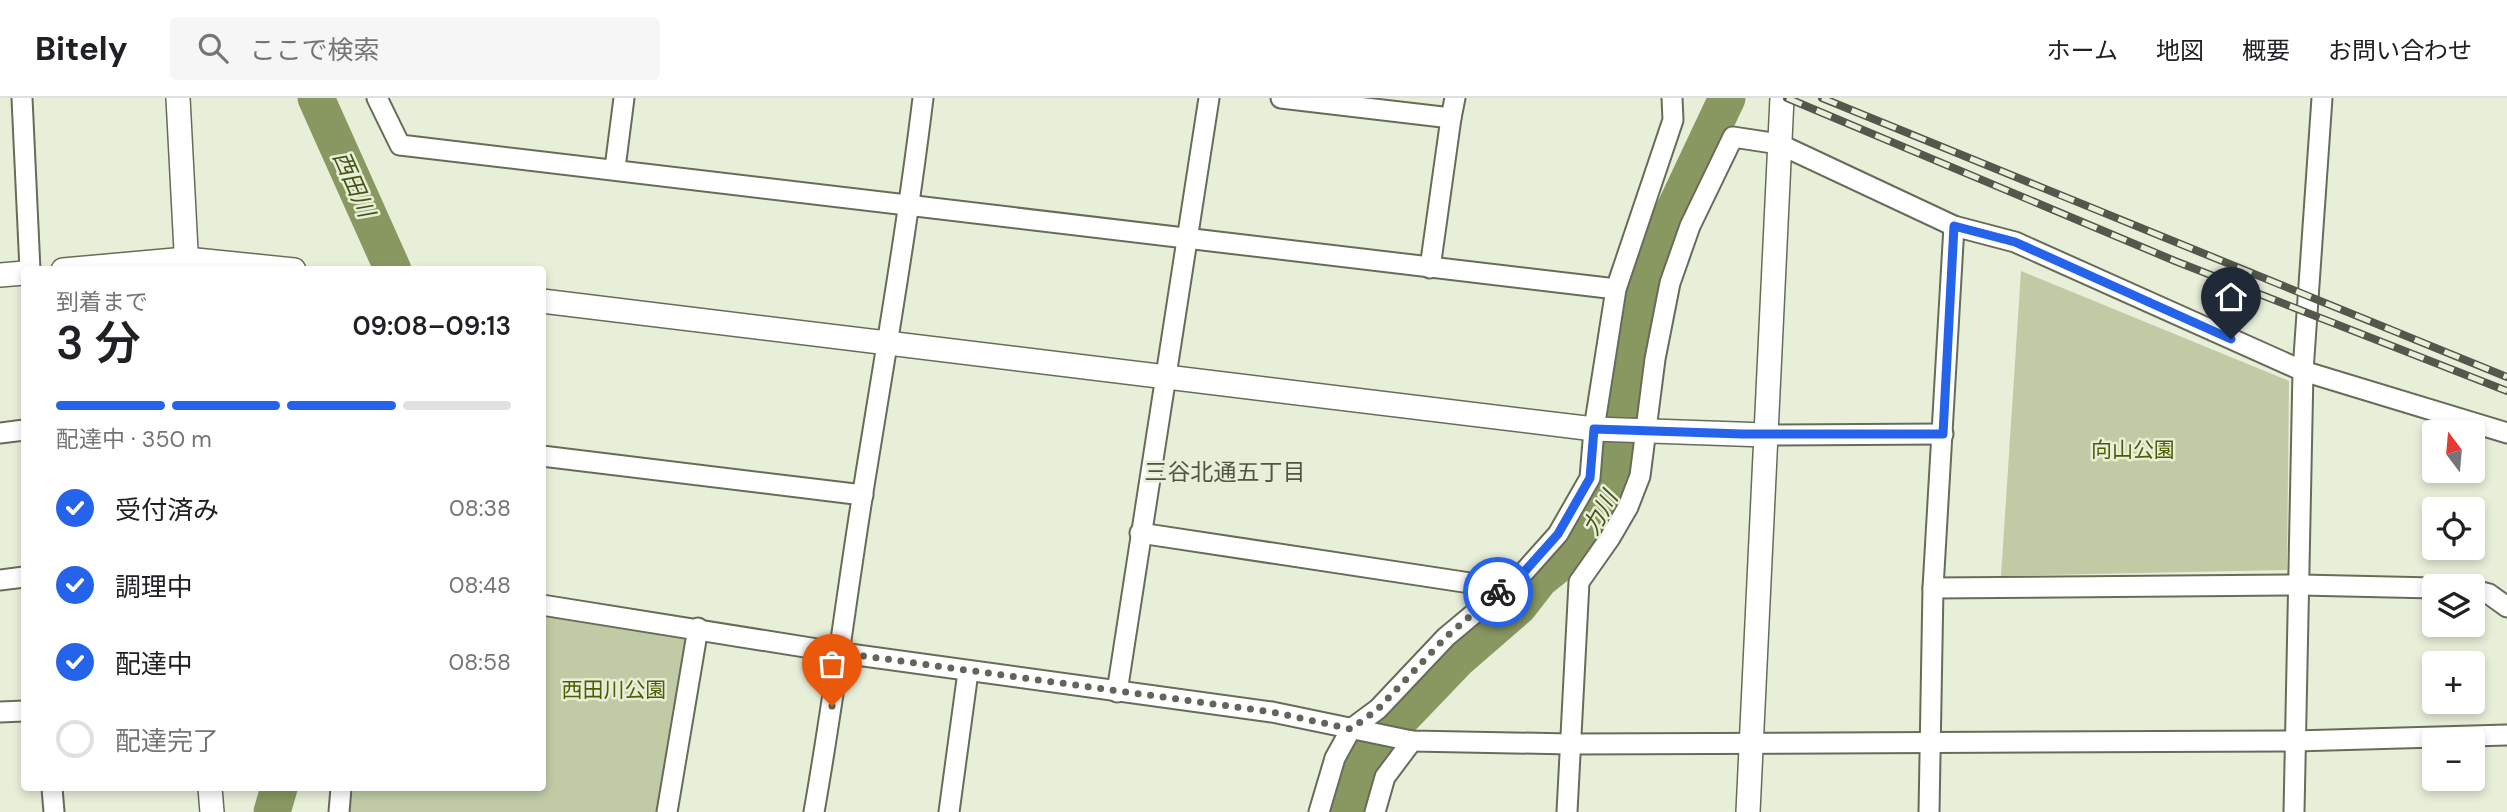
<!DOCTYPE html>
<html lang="ja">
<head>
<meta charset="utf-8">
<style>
	:root { --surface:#fff; --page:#f6f6f6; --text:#202124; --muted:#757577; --line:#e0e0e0; --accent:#2563eb }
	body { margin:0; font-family:"DM Sans","Noto Sans JP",sans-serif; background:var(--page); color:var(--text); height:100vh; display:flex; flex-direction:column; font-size:26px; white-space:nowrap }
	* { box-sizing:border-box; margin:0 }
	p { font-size:23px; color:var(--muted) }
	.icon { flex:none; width:38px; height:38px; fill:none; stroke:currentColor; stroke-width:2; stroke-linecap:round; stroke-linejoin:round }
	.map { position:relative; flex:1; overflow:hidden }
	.side { position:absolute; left:21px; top:168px; width:525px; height:525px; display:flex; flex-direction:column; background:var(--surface); border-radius:7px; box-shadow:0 4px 10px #0003 }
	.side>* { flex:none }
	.needle { width:46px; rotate:344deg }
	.controls { position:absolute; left:2422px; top:322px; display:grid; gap:14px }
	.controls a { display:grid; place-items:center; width:63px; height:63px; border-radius:7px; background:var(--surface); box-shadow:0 4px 10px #0003; font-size:35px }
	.pin { position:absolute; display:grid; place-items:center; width:60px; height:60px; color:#fff; margin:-72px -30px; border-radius:50% 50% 50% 0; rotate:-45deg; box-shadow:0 0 7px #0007 }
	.pin .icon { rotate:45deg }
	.courier { position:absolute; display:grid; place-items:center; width:70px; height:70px; margin:-35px; border:5px solid #2563eb; border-radius:50%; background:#fff; color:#222; box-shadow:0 2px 9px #0007 }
	.headline em { font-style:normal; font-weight:600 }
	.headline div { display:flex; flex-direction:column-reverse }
	.headline { display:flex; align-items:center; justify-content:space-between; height:119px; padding:0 35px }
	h1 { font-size:46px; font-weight:600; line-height:52px }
	.bar { display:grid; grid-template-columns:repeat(4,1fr); gap:10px 7px; align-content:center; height:84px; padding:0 35px }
	.bar i { height:9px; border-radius:5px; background:var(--line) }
	.bar .selected { background:var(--accent) }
	.bar p { grid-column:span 4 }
	ol { padding:0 35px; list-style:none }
	li { display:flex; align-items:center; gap:21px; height:77px }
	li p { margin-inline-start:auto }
	li .icon { padding:7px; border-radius:50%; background:var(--accent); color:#fff; stroke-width:4 }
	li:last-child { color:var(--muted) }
	li i { width:38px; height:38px; border:4px solid var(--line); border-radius:50% }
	header { display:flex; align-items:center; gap:42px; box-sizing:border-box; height:98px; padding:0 35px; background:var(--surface); border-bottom:2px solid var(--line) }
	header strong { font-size:33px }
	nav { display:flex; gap:38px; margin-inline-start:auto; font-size:24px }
	.search { width:490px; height:63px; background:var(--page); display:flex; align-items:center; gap:18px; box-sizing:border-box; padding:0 24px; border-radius:7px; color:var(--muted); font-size:26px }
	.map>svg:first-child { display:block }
	.green { fill:#c0cba6 }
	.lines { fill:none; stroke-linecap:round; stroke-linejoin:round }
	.river { stroke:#899861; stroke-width:37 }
	.minor-casing { stroke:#676c59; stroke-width:23 }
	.tertiary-casing { stroke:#676c59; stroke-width:26 }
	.minor { stroke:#fff; stroke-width:19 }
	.tertiary { stroke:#fff; stroke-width:23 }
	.rail-casing { stroke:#53574c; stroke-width:8 }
	.rail { stroke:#e8efd9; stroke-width:5; stroke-dasharray:16; stroke-linecap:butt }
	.done { stroke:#62665a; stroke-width:7; stroke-dasharray:0 12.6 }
	.route { stroke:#2563eb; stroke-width:9 }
	.labels { text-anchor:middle; stroke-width:5; stroke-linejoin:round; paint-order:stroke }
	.park-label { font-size:21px; fill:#4d5e01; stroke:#e8efd9 }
	.water-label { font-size:23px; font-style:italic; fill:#475417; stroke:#e8efd9 }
	.neighbourhood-label { font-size:23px; fill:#505543; stroke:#e8efd9 }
</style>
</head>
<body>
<header>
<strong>Bitely</strong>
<div class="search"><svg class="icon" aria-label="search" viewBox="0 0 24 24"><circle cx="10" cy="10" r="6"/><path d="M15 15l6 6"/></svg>ここで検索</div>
<nav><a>ホーム</a><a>地図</a><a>概要</a><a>お問い合わせ</a></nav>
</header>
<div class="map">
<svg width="2507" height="714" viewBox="0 0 2507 714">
	<rect width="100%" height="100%" fill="#e8efd9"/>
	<g class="green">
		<path d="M 2021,173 L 2289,283 L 2287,472 L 2001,478 Z"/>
		<path d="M 543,507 L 698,530 L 667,714 L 339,714 L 341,690 L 542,690 Z"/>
	</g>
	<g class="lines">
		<g class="river">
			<path d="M 316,0 L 393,172"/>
			<path d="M 272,714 L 279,690"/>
			<path d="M 1346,714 L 1353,686 L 1368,655 L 1458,561 L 1519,508 L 1540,481 L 1585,445 L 1620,379 L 1621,305 L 1632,231 L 1653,157 L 1727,0"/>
		</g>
		<defs>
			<g id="minor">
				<path d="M 22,0 L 30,172"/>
				<path d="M 377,0 L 400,47 L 1616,191"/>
				<path d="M 1281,0 L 1451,20 L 1455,0"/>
				<path d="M 615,70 L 624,0"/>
				<path d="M 1430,170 L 1451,20"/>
				<path d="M 0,335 L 24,332"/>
				<path d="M 1766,337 L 1943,336"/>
				<path d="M 542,358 L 863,397"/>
				<path d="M 1140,435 L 1503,490"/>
				<path d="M 0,482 L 24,479"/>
				<path d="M 1933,490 L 2301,487 L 2434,490"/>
				<path d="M 2473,492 L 2489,496 L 2507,509"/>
				<path d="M 542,507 L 842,555 L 1272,614 L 1412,643 L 1571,646 L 2295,643 L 2507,637"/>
				<path d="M 1117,594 L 1209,0"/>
				<path d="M 0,614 L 24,613"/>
				<path d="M 52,690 L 54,714"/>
				<path d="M 339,714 L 341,690"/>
				<path d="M 667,714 L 698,530"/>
				<path d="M 814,714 C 833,607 846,501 863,394 C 884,263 907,132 923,0"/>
				<path d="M 949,714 L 968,574"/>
				<path d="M 1319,714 L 1335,660 L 1351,631 L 1378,611 L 1446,539 L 1525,473 L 1558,436 L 1590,380 L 1594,331 L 1616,191 L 1673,22 L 1672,0"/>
				<path d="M 1375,714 L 1385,679 L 1412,643"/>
				<path d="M 1567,714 L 1579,484 L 1610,440 L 1628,409 L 1640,378 L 1655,261 L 1670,185 L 1690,128 L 1733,39 L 1779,46 L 1954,128 L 2015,144 L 2303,273 L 2507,335"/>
				<path d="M 1929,714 L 1933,490 L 1954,128"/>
				<path d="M 2294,714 L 2303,273 L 2322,0"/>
			</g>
			<g id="tertiary">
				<path d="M 178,0 L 187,172"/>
				<path d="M 63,172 L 186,161 L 294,172"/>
				<path d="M 0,177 L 24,175"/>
				<path d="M 542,203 L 1594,331 L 1766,337"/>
				<path d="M 210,690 L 212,714"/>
				<path d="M 1748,714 L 1782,0"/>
			</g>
		</defs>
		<use href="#minor" class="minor-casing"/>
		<use href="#tertiary" class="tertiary-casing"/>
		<use href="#minor" class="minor"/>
		<use href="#tertiary" class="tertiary"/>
		<defs>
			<g id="rail">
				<path d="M 1787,0 L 2175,163 L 2507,293"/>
				<path d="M 1822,0 L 2507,279"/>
			</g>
		</defs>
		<use href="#rail" class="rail-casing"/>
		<use href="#rail" class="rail"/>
	</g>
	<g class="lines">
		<path class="done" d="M 832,608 L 842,555 L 1272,614 L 1351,631 L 1378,611 L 1446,539 L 1498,494"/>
		<path class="route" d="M 1498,494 L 1525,473 L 1558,436 L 1590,380 L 1594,331 L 1742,336 L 1943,336 L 1954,128 L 2015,144 L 2231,241"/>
	</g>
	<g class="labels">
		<g class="park-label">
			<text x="2133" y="359">向山公園</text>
			<text x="614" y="599">西田川公園</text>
		</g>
		<g class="water-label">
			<text transform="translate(354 86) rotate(66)" y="8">西田川</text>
			<text transform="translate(1600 415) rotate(-61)" y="8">力川</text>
		</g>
		<g class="neighbourhood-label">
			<text x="1225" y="382">三谷北通五丁目</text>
		</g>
	</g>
</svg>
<div class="controls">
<a><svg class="needle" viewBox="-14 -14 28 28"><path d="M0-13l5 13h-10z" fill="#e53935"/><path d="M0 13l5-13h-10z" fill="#757577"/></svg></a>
<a><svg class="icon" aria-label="locate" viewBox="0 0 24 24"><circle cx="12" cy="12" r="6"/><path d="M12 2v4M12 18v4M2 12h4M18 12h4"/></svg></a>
<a><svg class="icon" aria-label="layers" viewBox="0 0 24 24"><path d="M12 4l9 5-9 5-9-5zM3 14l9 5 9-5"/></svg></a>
<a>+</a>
<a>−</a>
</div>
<div class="pin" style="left:832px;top:608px;background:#ea580c"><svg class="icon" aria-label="bag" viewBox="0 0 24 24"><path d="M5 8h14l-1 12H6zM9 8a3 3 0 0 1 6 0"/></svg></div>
<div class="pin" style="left:2231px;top:241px;background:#1f2937"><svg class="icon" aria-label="home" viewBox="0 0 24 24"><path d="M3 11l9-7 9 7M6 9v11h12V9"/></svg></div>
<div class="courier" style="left:1498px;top:494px"><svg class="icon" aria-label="bike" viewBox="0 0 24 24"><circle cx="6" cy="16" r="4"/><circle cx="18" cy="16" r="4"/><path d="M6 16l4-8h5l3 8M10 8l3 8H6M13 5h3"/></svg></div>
<section class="side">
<div class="headline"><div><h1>3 分</h1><p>到着まで</p></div><em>09:08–09:13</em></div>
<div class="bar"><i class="selected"></i><i class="selected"></i><i class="selected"></i><i></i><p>配達中 · 350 m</p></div>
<ol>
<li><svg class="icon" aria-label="check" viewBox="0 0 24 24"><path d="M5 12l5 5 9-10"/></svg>受付済み<p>08:38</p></li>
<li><svg class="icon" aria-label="check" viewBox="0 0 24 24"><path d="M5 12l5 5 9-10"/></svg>調理中<p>08:48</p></li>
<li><svg class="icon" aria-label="check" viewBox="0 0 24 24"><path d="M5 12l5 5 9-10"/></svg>配達中<p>08:58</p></li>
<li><i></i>配達完了</li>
</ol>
</section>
</div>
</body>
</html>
